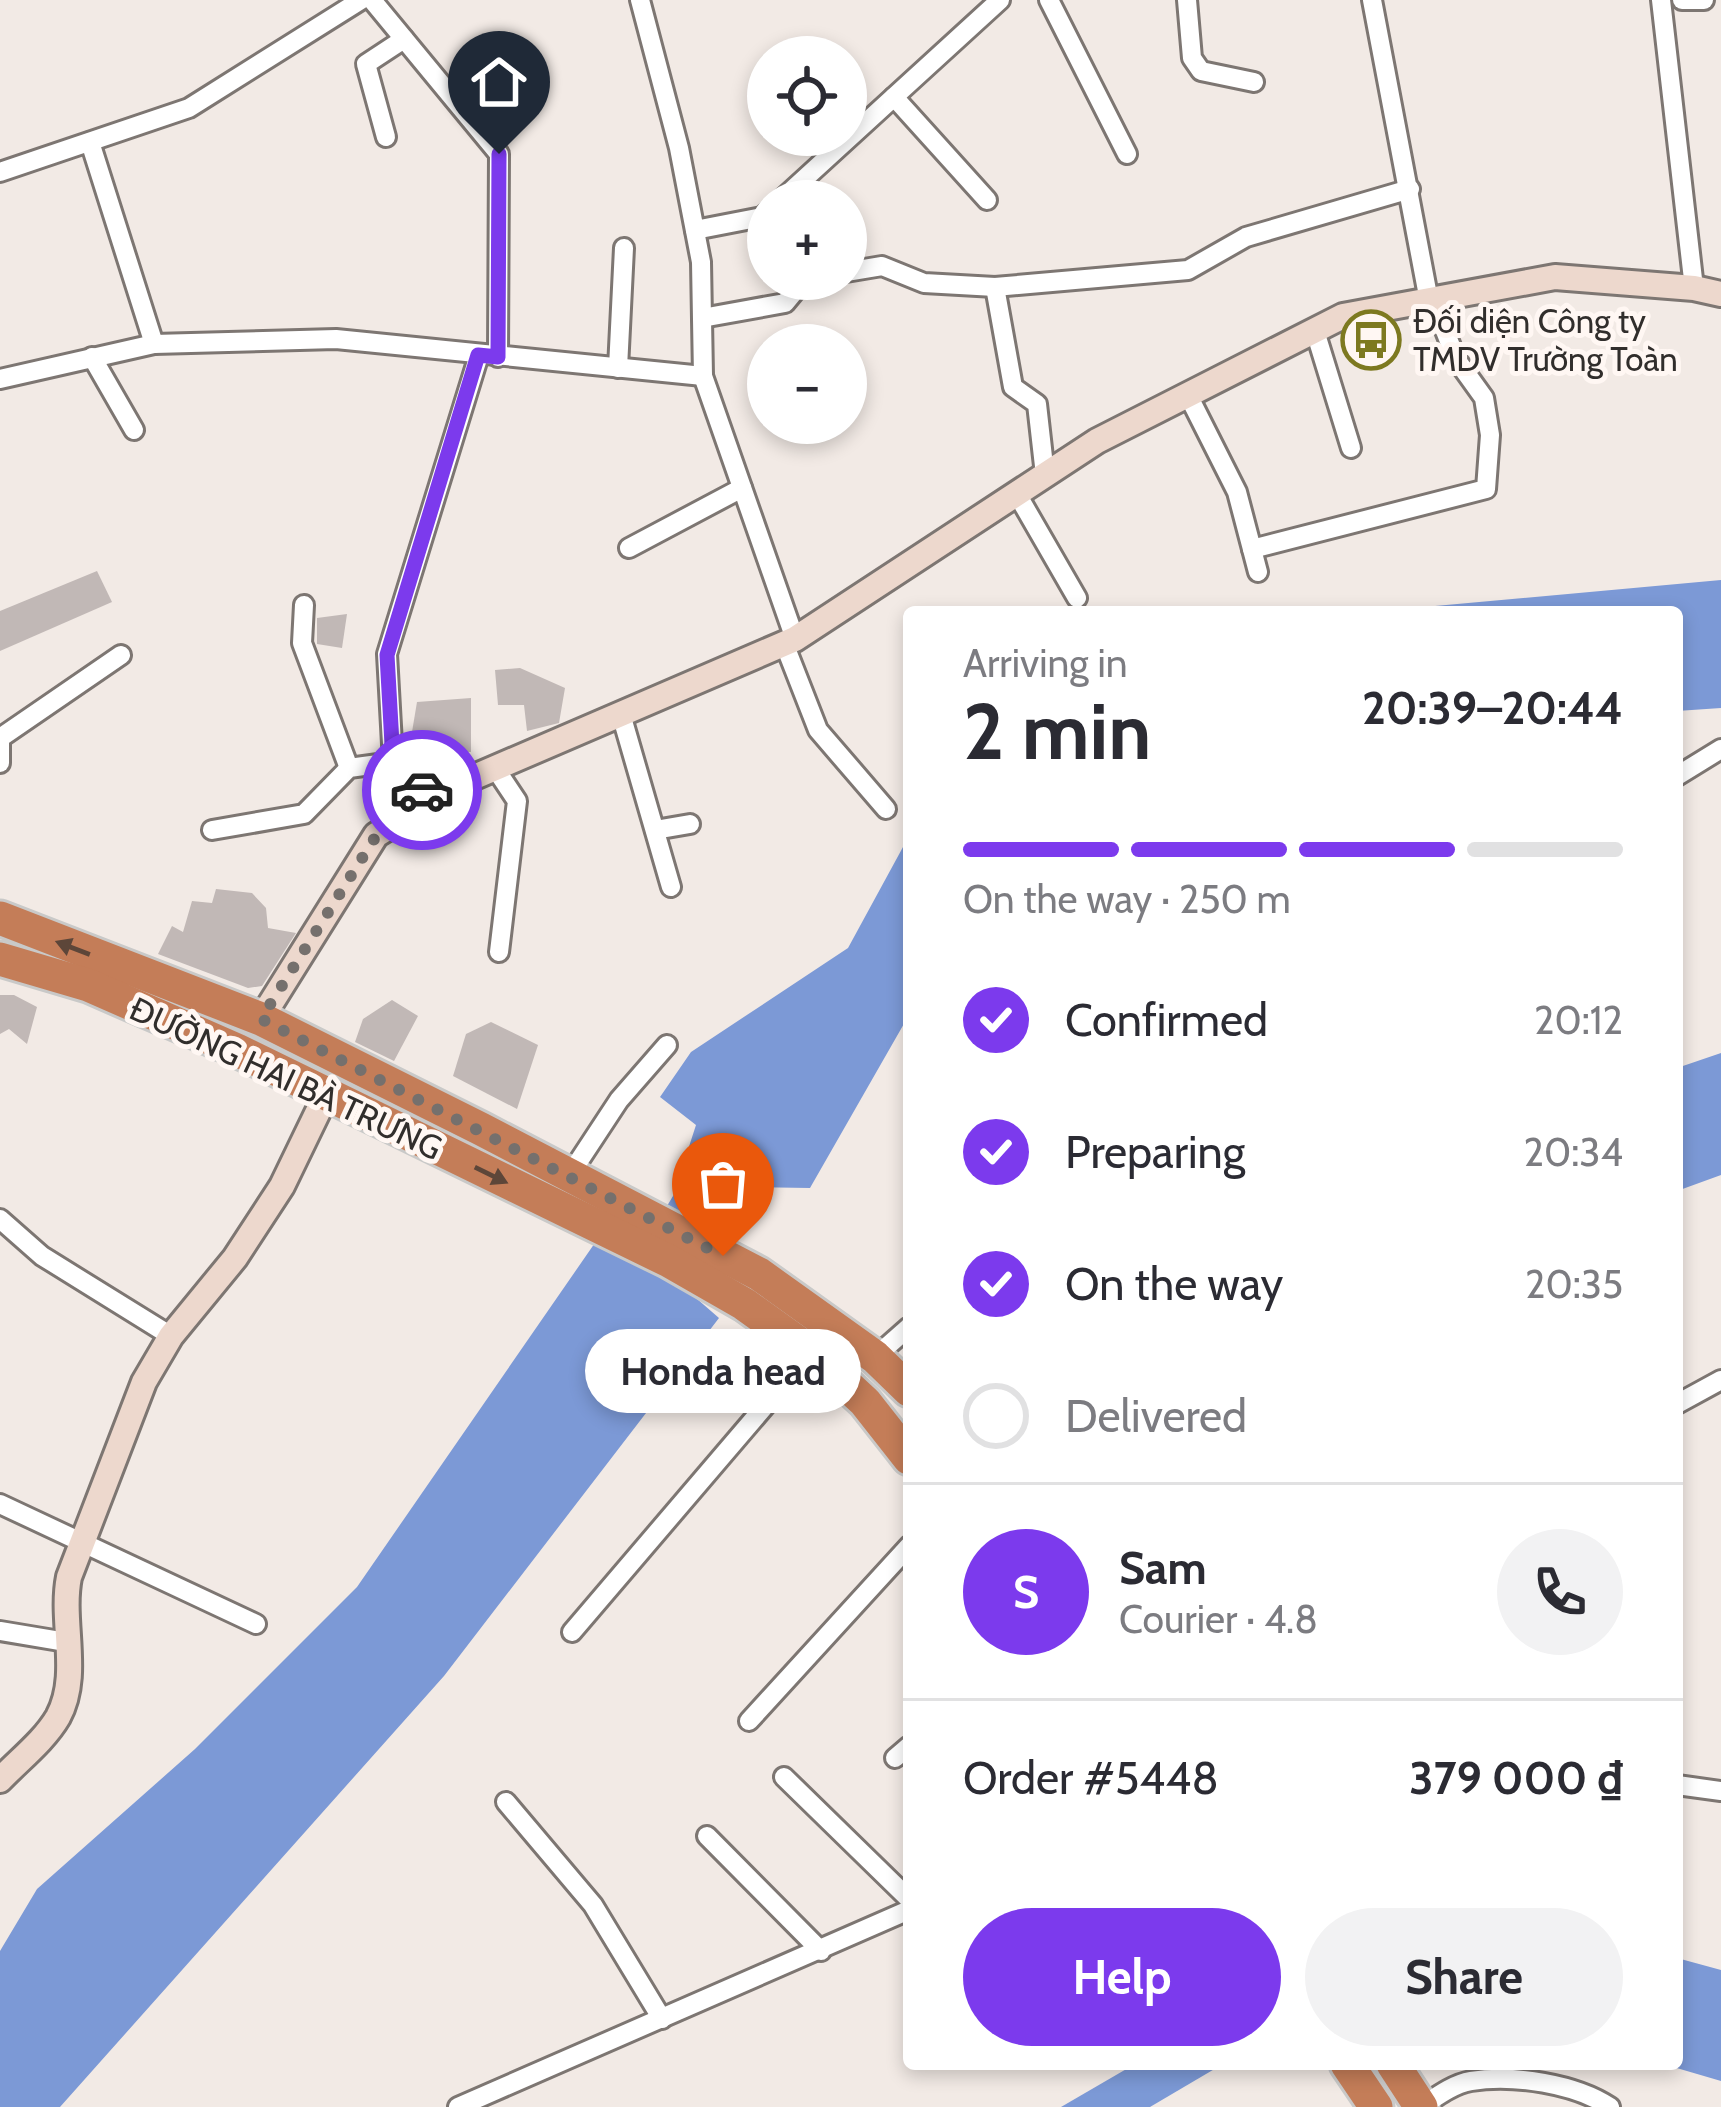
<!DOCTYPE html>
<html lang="en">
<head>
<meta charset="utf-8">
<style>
	:root { --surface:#fff; --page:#f2f2f3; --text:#2b2b33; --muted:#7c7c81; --line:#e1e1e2; --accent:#7c3aed }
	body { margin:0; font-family:Cabin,sans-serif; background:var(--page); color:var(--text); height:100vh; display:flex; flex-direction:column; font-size:45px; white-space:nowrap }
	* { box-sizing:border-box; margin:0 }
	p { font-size:39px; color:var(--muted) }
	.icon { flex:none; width:66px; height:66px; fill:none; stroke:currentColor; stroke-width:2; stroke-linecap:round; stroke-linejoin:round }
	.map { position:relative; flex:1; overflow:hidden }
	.panel { position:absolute; left:903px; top:606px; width:780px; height:1464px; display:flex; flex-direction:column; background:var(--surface); border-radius:12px; box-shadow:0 6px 18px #0003 }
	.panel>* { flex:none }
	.buttons { position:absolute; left:747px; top:36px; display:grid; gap:24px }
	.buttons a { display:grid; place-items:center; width:120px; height:120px; border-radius:50%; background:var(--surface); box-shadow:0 6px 18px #0003; font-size:60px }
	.pin { position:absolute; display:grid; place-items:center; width:102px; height:102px; color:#fff; margin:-123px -51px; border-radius:50% 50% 50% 0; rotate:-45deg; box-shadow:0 0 12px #0007 }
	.pin .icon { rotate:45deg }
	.courier { position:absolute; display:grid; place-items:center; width:120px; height:120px; margin:-60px; border:9px solid #7c3aed; border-radius:50%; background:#fff; color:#222; box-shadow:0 3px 15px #0007 }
	.bubble { position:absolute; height:84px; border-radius:42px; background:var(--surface); box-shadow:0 6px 18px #0003; font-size:39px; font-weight:800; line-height:84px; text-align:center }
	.overview em { font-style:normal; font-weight:800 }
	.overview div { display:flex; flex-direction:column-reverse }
	.overview { display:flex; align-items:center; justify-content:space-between; height:204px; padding:0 60px }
	h1 { font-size:78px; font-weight:800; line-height:90px }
	.bar { display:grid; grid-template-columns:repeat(4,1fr); gap:18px 12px; align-content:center; height:144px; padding:0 60px }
	.bar i { height:15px; border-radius:9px; background:var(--line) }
	.bar .on { background:var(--accent) }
	.bar p { grid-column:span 4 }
	.line { display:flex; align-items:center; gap:30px; padding:0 60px; border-top:3px solid var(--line) }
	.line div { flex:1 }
	.round { display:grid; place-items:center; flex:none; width:126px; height:126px; border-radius:63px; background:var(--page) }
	ol { padding:0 60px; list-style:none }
	li { display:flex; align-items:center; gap:36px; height:132px }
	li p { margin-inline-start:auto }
	li .icon { padding:12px; border-radius:50%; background:var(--accent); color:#fff; stroke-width:4 }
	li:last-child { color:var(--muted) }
	li i { width:66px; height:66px; border:6px solid var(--line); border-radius:50% }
	.cta { display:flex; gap:24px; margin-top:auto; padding:24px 60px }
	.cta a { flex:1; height:138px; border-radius:72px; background:var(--accent); color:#fff; font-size:48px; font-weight:800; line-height:138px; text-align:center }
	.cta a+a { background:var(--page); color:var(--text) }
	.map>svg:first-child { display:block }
	.water { fill:#7c99d6 }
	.building { fill:#c1b8b6 }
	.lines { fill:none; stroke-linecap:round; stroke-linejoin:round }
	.street-casing { stroke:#7d7672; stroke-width:24 }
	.secondary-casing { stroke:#7d7672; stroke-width:30 }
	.highway-casing { stroke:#c9c9c8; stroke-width:39 }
	.street { stroke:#fff; stroke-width:18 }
	.secondary { stroke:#edd8cd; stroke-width:24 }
	.highway { stroke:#c47d58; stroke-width:33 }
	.oneway { fill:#5d4639 }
	.done { stroke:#75706d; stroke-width:12; stroke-dasharray:0 21.6 }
	.route { stroke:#7c3aed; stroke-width:15 }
	.labels { text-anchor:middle; stroke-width:10; stroke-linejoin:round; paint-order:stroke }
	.poi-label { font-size:33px; fill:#312e2c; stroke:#fff7f3; text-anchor:start }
	.street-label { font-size:33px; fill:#312e2c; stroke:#fff7f3 }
</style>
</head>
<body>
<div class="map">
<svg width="1721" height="2107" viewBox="0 0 1721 2107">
	<rect width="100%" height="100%" fill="#f2eae5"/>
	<g class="water">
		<path d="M 1721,580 L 1721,708 L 1677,711 L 1677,612 L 1369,612 Z"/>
		<path d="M 909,836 L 909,1015 L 810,1188 L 744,1187 L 713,1220 L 681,1285 L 719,1318 L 444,1676 L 60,2107 L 0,2107 L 0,1951 L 37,1889 L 195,1749 L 357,1587 L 599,1237 L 637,1256 L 673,1196 L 696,1125 L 660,1097 L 691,1052 L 848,948 Z"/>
		<path d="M 1721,1053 L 1721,1175 L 1677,1191 L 1677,1068 Z"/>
		<path d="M 1677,1958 L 1721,1970 L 1721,2081 L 1663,2064 L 1677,2064 Z"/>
		<path d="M 1135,2064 L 1223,2064 L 1150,2107 L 1061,2107 Z"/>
	</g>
	<g class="building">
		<path d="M 97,571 L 112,602 L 0,651 L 0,611 Z"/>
		<path d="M 347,614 L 342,648 L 317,644 L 317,618 Z"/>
		<path d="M 520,668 L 565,688 L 559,723 L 527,731 L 524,705 L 498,705 L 495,670 Z"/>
		<path d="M 471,698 L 471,752 L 409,750 L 417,702 Z"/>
		<path d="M 216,889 L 252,893 L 266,908 L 268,928 L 296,933 L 262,986 L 248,988 L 158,954 L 172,926 L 183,932 L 192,901 L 212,903 Z"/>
		<path d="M 0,995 L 14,995 L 37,1007 L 27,1044 L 9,1029 L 0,1034 Z"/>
		<path d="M 392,1000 L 418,1016 L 394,1061 L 355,1042 L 363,1019 Z"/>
		<path d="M 491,1022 L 538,1045 L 517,1109 L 453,1076 L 466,1034 Z"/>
	</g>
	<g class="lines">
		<defs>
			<g id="street">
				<path d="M 372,0 L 499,154 L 498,357"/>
				<path d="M 640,0 L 679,148 L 701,262 L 703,376 L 795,639"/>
				<path d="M 1049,0 L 1127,154"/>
				<path d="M 1187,0 L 1192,58 L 1201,71 L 1254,82"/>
				<path d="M 1372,0 L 1429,301"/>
				<path d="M 1661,0 L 1694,288"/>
				<path d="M 1682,0 L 1704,0"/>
				<path d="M 894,97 L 987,200"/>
				<path d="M 386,137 L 366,64 L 404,39"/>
				<path d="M 90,142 L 154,344"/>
				<path d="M 0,172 L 189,108 L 361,0"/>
				<path d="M 780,201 L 1000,0"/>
				<path d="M 695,230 L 762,217 L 768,212"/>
				<path d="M 846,272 L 882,266 L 924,283 L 995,287 L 1188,270 L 1246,237 L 1410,189"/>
				<path d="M 995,287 L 1013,387 L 1037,404 L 1045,475"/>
				<path d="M 702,318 L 785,303 L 804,280 L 810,279"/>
				<path d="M 1315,331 L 1351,448"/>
				<path d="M 92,357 L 134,430"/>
				<path d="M 618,368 L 624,248"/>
				<path d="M 0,379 L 154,344 L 336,339 L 703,376"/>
				<path d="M 1188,395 L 1237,492 L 1258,572"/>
				<path d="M 1017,494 L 1077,598"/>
				<path d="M 629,548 L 742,488"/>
				<path d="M 1252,549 L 1486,489 L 1490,435 L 1484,398 L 1456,359 L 1433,300"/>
				<path d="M 304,605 L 302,643 L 349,768"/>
				<path d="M 784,643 L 818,730 L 886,809"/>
				<path d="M 621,714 L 671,887"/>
				<path d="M 0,737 L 0,763"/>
				<path d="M 0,738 L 121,655"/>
				<path d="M 495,768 L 517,801 L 499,952"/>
				<path d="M 1677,776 L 1721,749"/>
				<path d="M 433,800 L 393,762 L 387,654 L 479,355"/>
				<path d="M 212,830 L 304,814 L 349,768 L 393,762"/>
				<path d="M 655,830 L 690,824"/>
				<path d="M 569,1176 L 619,1100 L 667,1045"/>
				<path d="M 0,1219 L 42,1256 L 171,1336"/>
				<path d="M 875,1357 L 909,1327"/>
				<path d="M 1677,1404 L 1721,1380"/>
				<path d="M 0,1504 L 256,1624"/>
				<path d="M 0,1631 L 66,1642"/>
				<path d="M 572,1632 L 811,1352"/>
				<path d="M 749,1721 L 909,1546"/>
				<path d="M 895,1758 L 909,1746"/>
				<path d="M 784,1777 L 909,1899"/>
				<path d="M 1677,1785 L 1721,1791"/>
				<path d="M 506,1802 L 593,1905 L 662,2019"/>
				<path d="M 707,1836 L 821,1951"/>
				<path d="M 458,2107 L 909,1910"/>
				<path d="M 1421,2107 C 1436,2097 1453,2084 1471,2081 C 1513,2074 1576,2084 1610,2107"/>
			</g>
			<g id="secondary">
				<path d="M 261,1019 L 376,835 L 458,784 L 795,639 L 1097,441 L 1343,316 L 1555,277 L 1694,288 L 1721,294"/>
				<path d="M 0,1780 C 19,1760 44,1741 58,1717 C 81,1675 60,1622 69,1577 L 144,1382 L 171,1336 L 235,1258 L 282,1186 L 326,1095"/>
			</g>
			<g id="highway">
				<path d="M 0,918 L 261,1019 L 481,1129 L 759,1274 L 875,1357 L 909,1390"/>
				<path d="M 0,959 L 88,985 L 237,1050 L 669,1261 L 744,1304 L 811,1352 L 865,1402 L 909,1458"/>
				<path d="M 1347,2064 L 1376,2107"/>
				<path d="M 1393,2064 L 1421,2107"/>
			</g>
		</defs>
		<use href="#street" class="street-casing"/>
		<use href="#secondary" class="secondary-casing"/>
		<use href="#highway" class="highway-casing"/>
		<use href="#street" class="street"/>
		<use href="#secondary" class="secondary"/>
		<use href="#highway" class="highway"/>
	</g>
	<defs><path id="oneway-solid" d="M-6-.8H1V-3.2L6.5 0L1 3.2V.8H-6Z" transform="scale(3)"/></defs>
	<g class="oneway">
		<use href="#oneway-solid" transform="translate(73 948) rotate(-159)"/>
		<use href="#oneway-solid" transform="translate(491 1175) rotate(26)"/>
	</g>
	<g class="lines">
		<path class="done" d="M 422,790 L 433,800 L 376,836 L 261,1019 L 723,1256"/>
		<path class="route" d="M 422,790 L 393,762 L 387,655 L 478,355 L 498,357 L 499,154"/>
	</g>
	<defs>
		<symbol id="bus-ring" viewBox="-11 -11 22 22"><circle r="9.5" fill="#fff7f3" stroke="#7d7920" stroke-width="1.5"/><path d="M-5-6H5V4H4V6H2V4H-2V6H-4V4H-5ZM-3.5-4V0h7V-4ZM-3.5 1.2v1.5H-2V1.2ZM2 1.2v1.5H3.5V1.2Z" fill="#7d7920"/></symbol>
	</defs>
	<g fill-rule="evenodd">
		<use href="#bus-ring" x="1338" y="307" width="66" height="66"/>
	</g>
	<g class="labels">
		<g class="poi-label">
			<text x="1413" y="333">Đối diện Công ty<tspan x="1413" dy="38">TMDV Trường Toàn</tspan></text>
		</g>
		<g class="street-label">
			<text transform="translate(286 1078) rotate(25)" y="12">ĐƯỜNG HAI BÀ TRƯNG</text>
		</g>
	</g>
</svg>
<div class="buttons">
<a><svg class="icon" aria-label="locate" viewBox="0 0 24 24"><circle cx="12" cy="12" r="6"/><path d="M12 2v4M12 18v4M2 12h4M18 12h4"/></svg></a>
<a>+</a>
<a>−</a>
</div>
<div class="pin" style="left:723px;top:1256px;background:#ea580c"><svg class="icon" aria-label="bag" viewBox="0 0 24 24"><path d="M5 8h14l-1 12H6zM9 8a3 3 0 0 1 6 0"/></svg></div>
<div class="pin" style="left:499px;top:154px;background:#1f2937"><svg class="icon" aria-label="home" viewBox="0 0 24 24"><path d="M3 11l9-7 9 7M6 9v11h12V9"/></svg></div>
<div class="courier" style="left:422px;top:790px"><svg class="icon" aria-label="car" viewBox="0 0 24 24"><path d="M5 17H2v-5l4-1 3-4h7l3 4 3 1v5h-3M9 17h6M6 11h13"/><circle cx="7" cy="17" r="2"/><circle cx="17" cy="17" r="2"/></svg></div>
<div class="bubble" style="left:585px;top:1329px;width:276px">Honda head</div>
<section class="panel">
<div class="overview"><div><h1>2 min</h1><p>Arriving in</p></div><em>20:39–20:44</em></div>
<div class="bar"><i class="on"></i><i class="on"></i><i class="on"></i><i></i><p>On the way · 250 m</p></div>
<ol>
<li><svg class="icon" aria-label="check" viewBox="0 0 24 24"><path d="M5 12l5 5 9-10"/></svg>Confirmed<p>20:12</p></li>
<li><svg class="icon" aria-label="check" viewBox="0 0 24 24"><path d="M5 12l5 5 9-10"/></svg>Preparing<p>20:34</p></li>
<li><svg class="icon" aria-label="check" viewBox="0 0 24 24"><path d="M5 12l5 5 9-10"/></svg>On the way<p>20:35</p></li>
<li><i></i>Delivered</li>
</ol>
<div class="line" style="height:216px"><b class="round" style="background:var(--accent);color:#fff">S</b><div><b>Sam</b><p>Courier · 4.8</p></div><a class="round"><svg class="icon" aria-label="phone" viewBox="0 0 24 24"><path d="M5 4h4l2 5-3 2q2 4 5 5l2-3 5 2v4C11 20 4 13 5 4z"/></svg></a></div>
<div class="line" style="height:156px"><div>Order #5448</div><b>379 000 ₫</b></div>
<div class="cta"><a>Help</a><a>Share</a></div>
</section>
</div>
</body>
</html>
